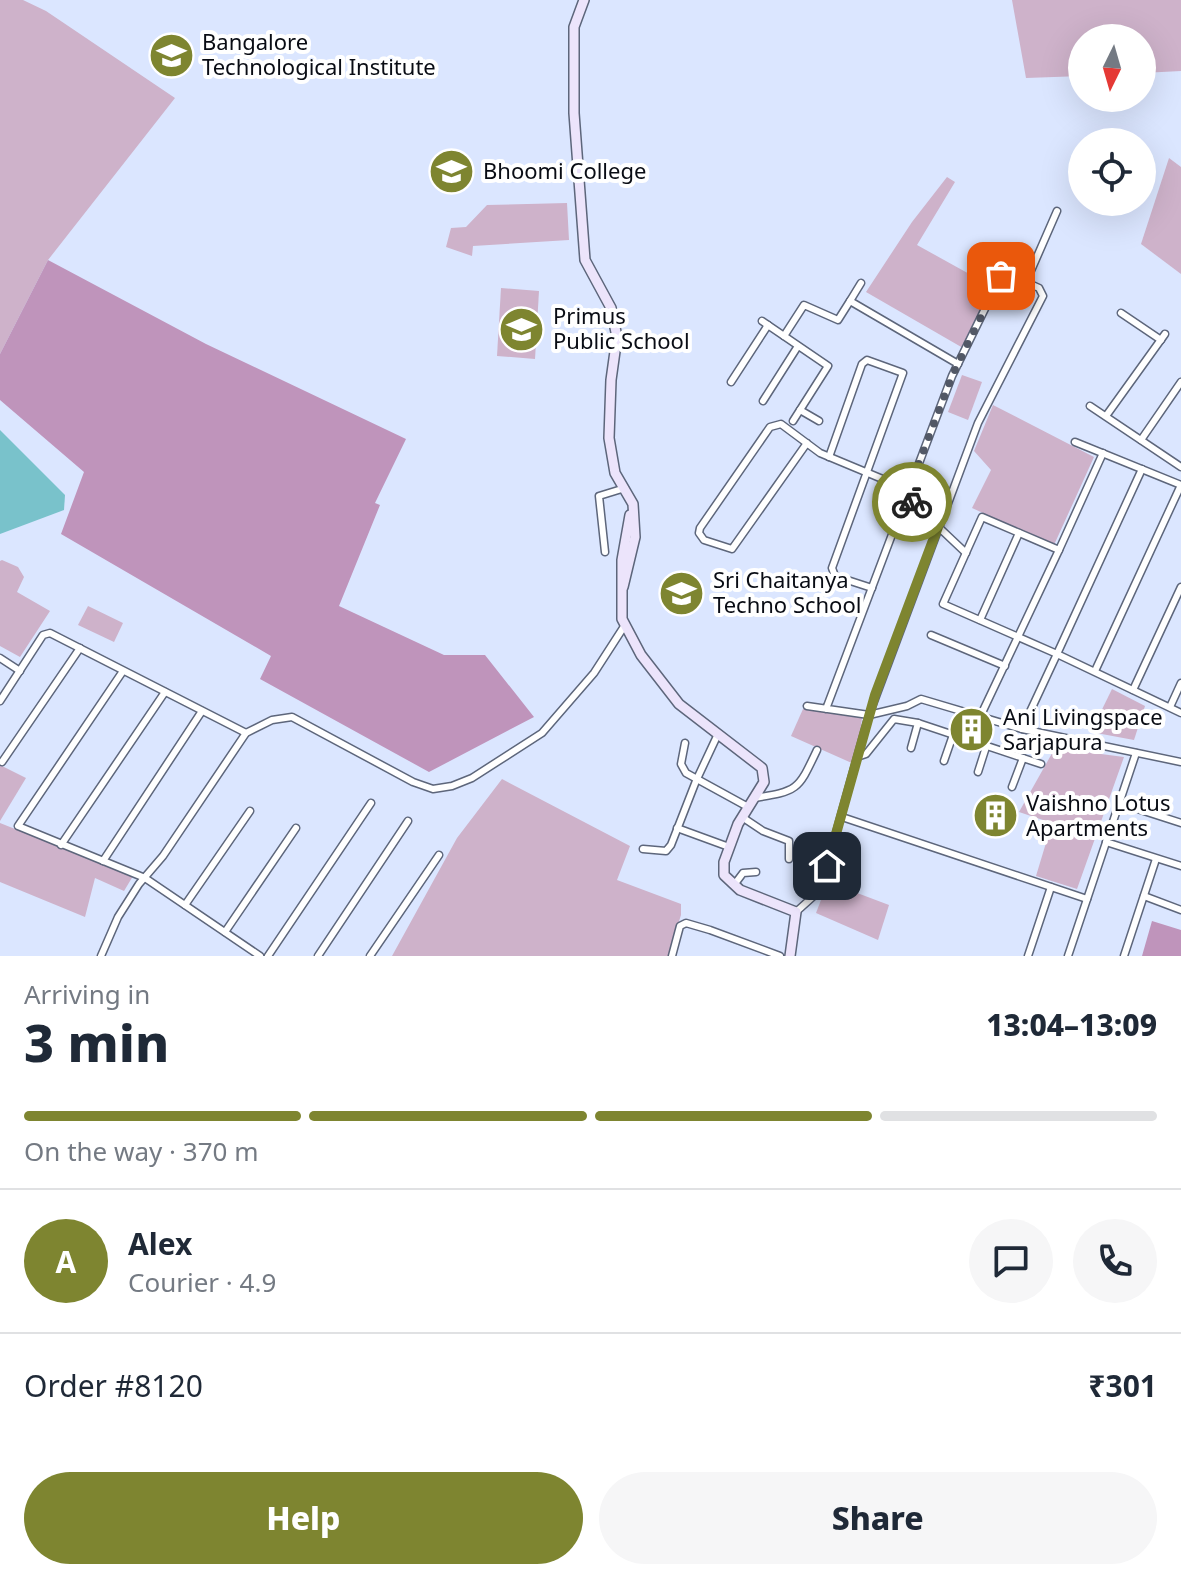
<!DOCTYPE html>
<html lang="en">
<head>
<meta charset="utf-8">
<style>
	:root { --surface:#fff; --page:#f6f6f7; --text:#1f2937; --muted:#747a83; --line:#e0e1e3; --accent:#7e8530 }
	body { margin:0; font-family:"Noto Sans",sans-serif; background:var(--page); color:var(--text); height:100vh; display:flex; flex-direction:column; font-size:30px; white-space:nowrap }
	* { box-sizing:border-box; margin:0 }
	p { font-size:26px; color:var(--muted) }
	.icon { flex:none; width:44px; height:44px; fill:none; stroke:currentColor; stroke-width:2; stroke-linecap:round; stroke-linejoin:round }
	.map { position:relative; height:956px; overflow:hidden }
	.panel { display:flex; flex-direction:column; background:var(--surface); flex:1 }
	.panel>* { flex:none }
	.needle { width:52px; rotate:185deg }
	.buttons { position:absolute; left:1068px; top:24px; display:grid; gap:16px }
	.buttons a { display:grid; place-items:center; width:88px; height:88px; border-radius:50%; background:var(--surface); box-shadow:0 8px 32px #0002; font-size:40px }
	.pin { position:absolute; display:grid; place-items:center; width:68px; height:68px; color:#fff; margin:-34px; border-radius:16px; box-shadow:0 4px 12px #0006 }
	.courier { position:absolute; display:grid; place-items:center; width:80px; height:80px; margin:-40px; border:6px solid #7e8530; border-radius:50%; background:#fff; color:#222; box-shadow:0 2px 10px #0007 }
	.summary em { font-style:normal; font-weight:800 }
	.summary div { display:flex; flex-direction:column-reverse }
	.summary { display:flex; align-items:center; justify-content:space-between; height:136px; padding:0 24px }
	h1 { font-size:52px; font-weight:800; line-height:60px }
	.bar { display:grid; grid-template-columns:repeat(4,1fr); gap:12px 8px; align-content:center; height:96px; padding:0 24px }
	.bar i { height:10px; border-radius:6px; background:var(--line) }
	.bar .active { background:var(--accent) }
	.bar p { grid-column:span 4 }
	.line { display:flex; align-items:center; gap:20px; padding:0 24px; border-top:2px solid var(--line) }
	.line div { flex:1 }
	.round { display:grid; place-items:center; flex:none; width:84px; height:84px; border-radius:42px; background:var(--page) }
	.button { display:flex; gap:16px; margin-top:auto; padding:16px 24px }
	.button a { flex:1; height:92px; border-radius:48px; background:var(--accent); color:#fff; font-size:32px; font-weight:800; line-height:92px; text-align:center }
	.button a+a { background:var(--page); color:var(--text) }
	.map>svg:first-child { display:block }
	.green { fill:#ceb2ca }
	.forest { fill:#bf94bb }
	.water { fill:#79c2cb }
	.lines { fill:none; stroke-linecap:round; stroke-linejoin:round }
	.minor-casing { stroke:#5d667b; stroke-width:9 }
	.secondary-casing { stroke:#5d667b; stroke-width:12 }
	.minor { stroke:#fff; stroke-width:6 }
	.secondary { stroke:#ece4fb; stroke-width:9 }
	.done { stroke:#525866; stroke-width:8; stroke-dasharray:0 14.4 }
	.route { stroke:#7e8530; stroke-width:10 }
	.labels { text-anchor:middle; stroke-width:8; stroke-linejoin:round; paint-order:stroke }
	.poi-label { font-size:22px; fill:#090c14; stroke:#fff; text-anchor:start }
</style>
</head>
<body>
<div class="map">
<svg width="1181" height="956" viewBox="0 0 1181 956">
	<rect width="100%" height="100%" fill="#dbe6ff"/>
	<g class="green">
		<path d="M 0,0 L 23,0 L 46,11 L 175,98 L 48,260 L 0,354 Z"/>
		<path d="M 1012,0 L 1181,0 L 1181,71 L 1142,73 L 1142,38 L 1082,38 L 1082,76 L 1026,78 Z"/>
		<path d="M 1169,158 L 1181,167 L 1181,274 L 1141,244 Z"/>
		<path d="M 947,177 L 955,182 L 917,245 L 991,286 L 963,348 L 866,292 L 912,222 Z"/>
		<path d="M 567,203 L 569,240 L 473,246 L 472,256 L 446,247 L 451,228 L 466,227 L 487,205 Z"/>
		<path d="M 501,288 L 539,291 L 535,359 L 497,356 Z"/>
		<path d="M 962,375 L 982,382 L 968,420 L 948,412 Z"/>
		<path d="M 993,405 L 1094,457 L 1054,545 L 972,508 L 991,470 L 974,451 Z"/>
		<path d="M 2,560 L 18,567 L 24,577 L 17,592 L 50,611 L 20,657 L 0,646 L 0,561 Z"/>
		<path d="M 88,606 L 123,623 L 114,642 L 78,625 Z"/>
		<path d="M 1112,689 L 1145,706 L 1134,740 L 1091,732 Z"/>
		<path d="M 803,709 L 862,718 L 857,759 L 854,764 L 791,736 Z"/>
		<path d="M 1055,748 L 1124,757 L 1077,889 L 1036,876 L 1052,823 L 1019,812 Z"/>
		<path d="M 0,765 L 26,778 L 0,821 Z"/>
		<path d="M 502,779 L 630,846 L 617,880 L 681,904 L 681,915 L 668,956 L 392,956 L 457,838 Z"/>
		<path d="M 0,823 L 133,876 L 124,891 L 95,878 L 85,917 L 0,882 Z"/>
		<path d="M 828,882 L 889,905 L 878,940 L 816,913 Z"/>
	</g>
	<g class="forest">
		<path d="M 48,260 L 206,344 L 406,439 L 375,503 L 380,505 L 339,606 L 444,655 L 485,655 L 534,717 L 429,772 L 260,679 L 271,656 L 61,534 L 84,472 L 0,400 L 0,354 Z"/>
		<path d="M 1152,921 L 1181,930 L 1181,956 L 1142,956 Z"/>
	</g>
	<path class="water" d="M 0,430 L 65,495 L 64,510 L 0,534 Z"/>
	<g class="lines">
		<defs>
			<g id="minor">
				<path d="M 1026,282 L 1057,211"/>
				<path d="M 850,301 L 861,283"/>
				<path d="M 1121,313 L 1161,340"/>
				<path d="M 762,321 L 784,336 L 804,305 L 838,320 L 850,301 L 958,364"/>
				<path d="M 784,336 L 828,366 L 793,421"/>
				<path d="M 731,382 L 768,325"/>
				<path d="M 763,401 L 798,346"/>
				<path d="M 1090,406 L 1181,467"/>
				<path d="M 800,410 L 819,421"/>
				<path d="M 1106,416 L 1165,334"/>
				<path d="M 1141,440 L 1181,382"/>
				<path d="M 1075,442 L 1181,485"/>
				<path d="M 807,443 L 732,549 L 704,540 L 699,533 L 700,528 L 770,427 L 781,424 L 820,453 L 892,483 L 966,553"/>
				<path d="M 1103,453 L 1059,550 L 982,517 L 943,604 L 1057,654 L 1142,469"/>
				<path d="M 829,457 L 862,364 L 867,360 L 903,373 L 832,568 L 835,576 L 872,588"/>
				<path d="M 605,552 L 599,496 L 625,488"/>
				<path d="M 980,620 L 1019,533"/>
				<path d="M 931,635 L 1005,666"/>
				<path d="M 0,658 L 20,671"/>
				<path d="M 123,671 L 18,826 L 145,878 L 260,956"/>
				<path d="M 1095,671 L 1181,485"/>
				<path d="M 1133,690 L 1181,587"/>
				<path d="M 0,701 L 43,635 L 50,633 L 246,733"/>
				<path d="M 807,706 L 869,715 L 978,423 L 1043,296 L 1039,288 L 1008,274 L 1001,276 L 952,376 L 826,709"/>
				<path d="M 1170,707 L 1181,683"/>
				<path d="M 980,717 L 1059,550"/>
				<path d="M 1022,729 L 1057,654 L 1181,713"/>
				<path d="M 685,743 L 681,764 L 686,773 L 748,807"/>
				<path d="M 911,748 L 918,723"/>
				<path d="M 860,756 L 866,754 L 894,719 L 918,723 L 1041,764"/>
				<path d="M 944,761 L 953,735"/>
				<path d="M 2,762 L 80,648"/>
				<path d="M 978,772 L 986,747"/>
				<path d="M 1012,787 L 1023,758"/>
				<path d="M 754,798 C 799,791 798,790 817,750"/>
				<path d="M 1119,803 L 1181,823"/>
				<path d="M 742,817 L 763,831 L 789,841 L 789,859"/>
				<path d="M 842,817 L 1087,899"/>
				<path d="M 677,828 L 729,847"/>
				<path d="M 1106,842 L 1181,866"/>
				<path d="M 61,845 L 165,692"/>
				<path d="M 643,849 L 666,851 L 671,845 L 696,781 L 718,734"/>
				<path d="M 103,861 L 202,711"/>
				<path d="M 734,885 L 743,873 L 756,872"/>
				<path d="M 1144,896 L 1181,910"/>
				<path d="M 185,905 L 250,811"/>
				<path d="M 796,912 L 816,894 L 824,876 L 869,715 L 907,706 L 921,699 L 1022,729 L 1181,762"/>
				<path d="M 225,932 L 296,828"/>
				<path d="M 101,956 L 118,917 L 139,884 L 163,856 L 246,733 L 272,720 L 292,717 L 413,782 L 433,789 L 452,786 L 472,778 L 542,733 L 594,673 L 625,625"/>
				<path d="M 268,956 L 371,803"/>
				<path d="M 318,956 L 408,821"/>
				<path d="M 370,956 L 439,855"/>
				<path d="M 672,956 L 680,926 L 686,923 L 710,930 L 780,956"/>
				<path d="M 1028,956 L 1051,887"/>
				<path d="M 1068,956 L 1136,753"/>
				<path d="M 1124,956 L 1156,859"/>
			</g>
			<g id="secondary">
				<path d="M 584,0 L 574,27 L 574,113 L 585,260 L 611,308 L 617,337 L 611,380 L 609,438 L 615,473 L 633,504 L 635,537 L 623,587"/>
				<path d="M 630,515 L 622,560 L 622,619 L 641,655 L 679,704 L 762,768 L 764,782 L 738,824 L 724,862 L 724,875 L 740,890 L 796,912 L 790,956"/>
			</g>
		</defs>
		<use href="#minor" class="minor-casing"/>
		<use href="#secondary" class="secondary-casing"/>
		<use href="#minor" class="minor"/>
		<use href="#secondary" class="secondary"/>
	</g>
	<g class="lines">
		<path class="done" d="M 912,502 L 906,497 L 952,376 L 1001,276"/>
		<path class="route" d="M 827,866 L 875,695 L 938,527 L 912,502"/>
	</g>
	<defs>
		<symbol id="university-disc" viewBox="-11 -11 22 22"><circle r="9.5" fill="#7e8530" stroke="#fff"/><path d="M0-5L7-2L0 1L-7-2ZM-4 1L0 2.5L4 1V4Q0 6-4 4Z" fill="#fff"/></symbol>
		<symbol id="school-disc" viewBox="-11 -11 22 22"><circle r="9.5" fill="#7e8530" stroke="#fff"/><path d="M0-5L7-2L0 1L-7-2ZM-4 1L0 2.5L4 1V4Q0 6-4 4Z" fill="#fff"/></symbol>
		<symbol id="building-disc" viewBox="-11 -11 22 22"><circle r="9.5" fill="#7e8530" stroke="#fff"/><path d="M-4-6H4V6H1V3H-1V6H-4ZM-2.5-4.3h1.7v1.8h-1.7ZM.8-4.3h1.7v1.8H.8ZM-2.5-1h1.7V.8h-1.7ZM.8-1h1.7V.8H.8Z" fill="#fff"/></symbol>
	</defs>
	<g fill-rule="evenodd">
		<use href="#university-disc" x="146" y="30" width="51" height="51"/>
		<use href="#university-disc" x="426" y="146" width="51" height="51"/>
		<use href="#school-disc" x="496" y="304" width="51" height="51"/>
		<use href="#school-disc" x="656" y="568" width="51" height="51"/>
		<use href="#building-disc" x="946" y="704" width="51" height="51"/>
		<use href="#building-disc" x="970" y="790" width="51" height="51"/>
	</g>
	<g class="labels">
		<g class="poi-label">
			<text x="202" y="50">Bangalore<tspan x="202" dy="25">Technological Institute</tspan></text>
			<text x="483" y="179">Bhoomi College</text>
			<text x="553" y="324">Primus<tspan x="553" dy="25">Public School</tspan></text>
			<text x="713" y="588">Sri Chaitanya<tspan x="713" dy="25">Techno School</tspan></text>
			<text x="1003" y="725">Ani Livingspace<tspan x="1003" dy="25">Sarjapura</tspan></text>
			<text x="1026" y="811">Vaishno Lotus<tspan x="1026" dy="25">Apartments</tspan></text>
		</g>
	</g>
</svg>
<div class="buttons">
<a><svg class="needle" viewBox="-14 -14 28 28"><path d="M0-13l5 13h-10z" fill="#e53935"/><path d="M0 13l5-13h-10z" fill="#747a83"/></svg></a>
<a><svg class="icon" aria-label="locate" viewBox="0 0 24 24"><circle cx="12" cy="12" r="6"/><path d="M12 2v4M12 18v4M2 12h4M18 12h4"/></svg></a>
</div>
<div class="pin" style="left:1001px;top:276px;background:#ea580c"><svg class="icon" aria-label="bag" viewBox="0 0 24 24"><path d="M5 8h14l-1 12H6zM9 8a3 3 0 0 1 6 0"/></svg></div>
<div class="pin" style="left:827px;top:866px;background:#1f2937"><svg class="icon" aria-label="home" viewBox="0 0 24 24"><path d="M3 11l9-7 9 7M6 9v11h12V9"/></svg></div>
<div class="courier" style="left:912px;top:502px"><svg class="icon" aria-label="bike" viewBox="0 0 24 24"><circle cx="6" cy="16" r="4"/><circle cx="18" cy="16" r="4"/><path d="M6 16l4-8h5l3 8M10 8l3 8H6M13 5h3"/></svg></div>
</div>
<section class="panel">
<div class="summary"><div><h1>3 min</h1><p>Arriving in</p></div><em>13:04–13:09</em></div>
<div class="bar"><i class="active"></i><i class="active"></i><i class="active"></i><i></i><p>On the way · 370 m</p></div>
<div class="line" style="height:144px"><b class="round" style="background:var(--accent);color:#fff">A</b><div><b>Alex</b><p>Courier · 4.9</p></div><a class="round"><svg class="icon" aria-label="chat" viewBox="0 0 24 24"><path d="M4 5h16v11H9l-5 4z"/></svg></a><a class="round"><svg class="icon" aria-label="phone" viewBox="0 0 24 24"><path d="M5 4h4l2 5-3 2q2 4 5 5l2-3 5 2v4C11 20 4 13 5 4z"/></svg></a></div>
<div class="line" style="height:104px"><div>Order #8120</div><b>₹301</b></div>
<div class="button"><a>Help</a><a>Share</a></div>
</section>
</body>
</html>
